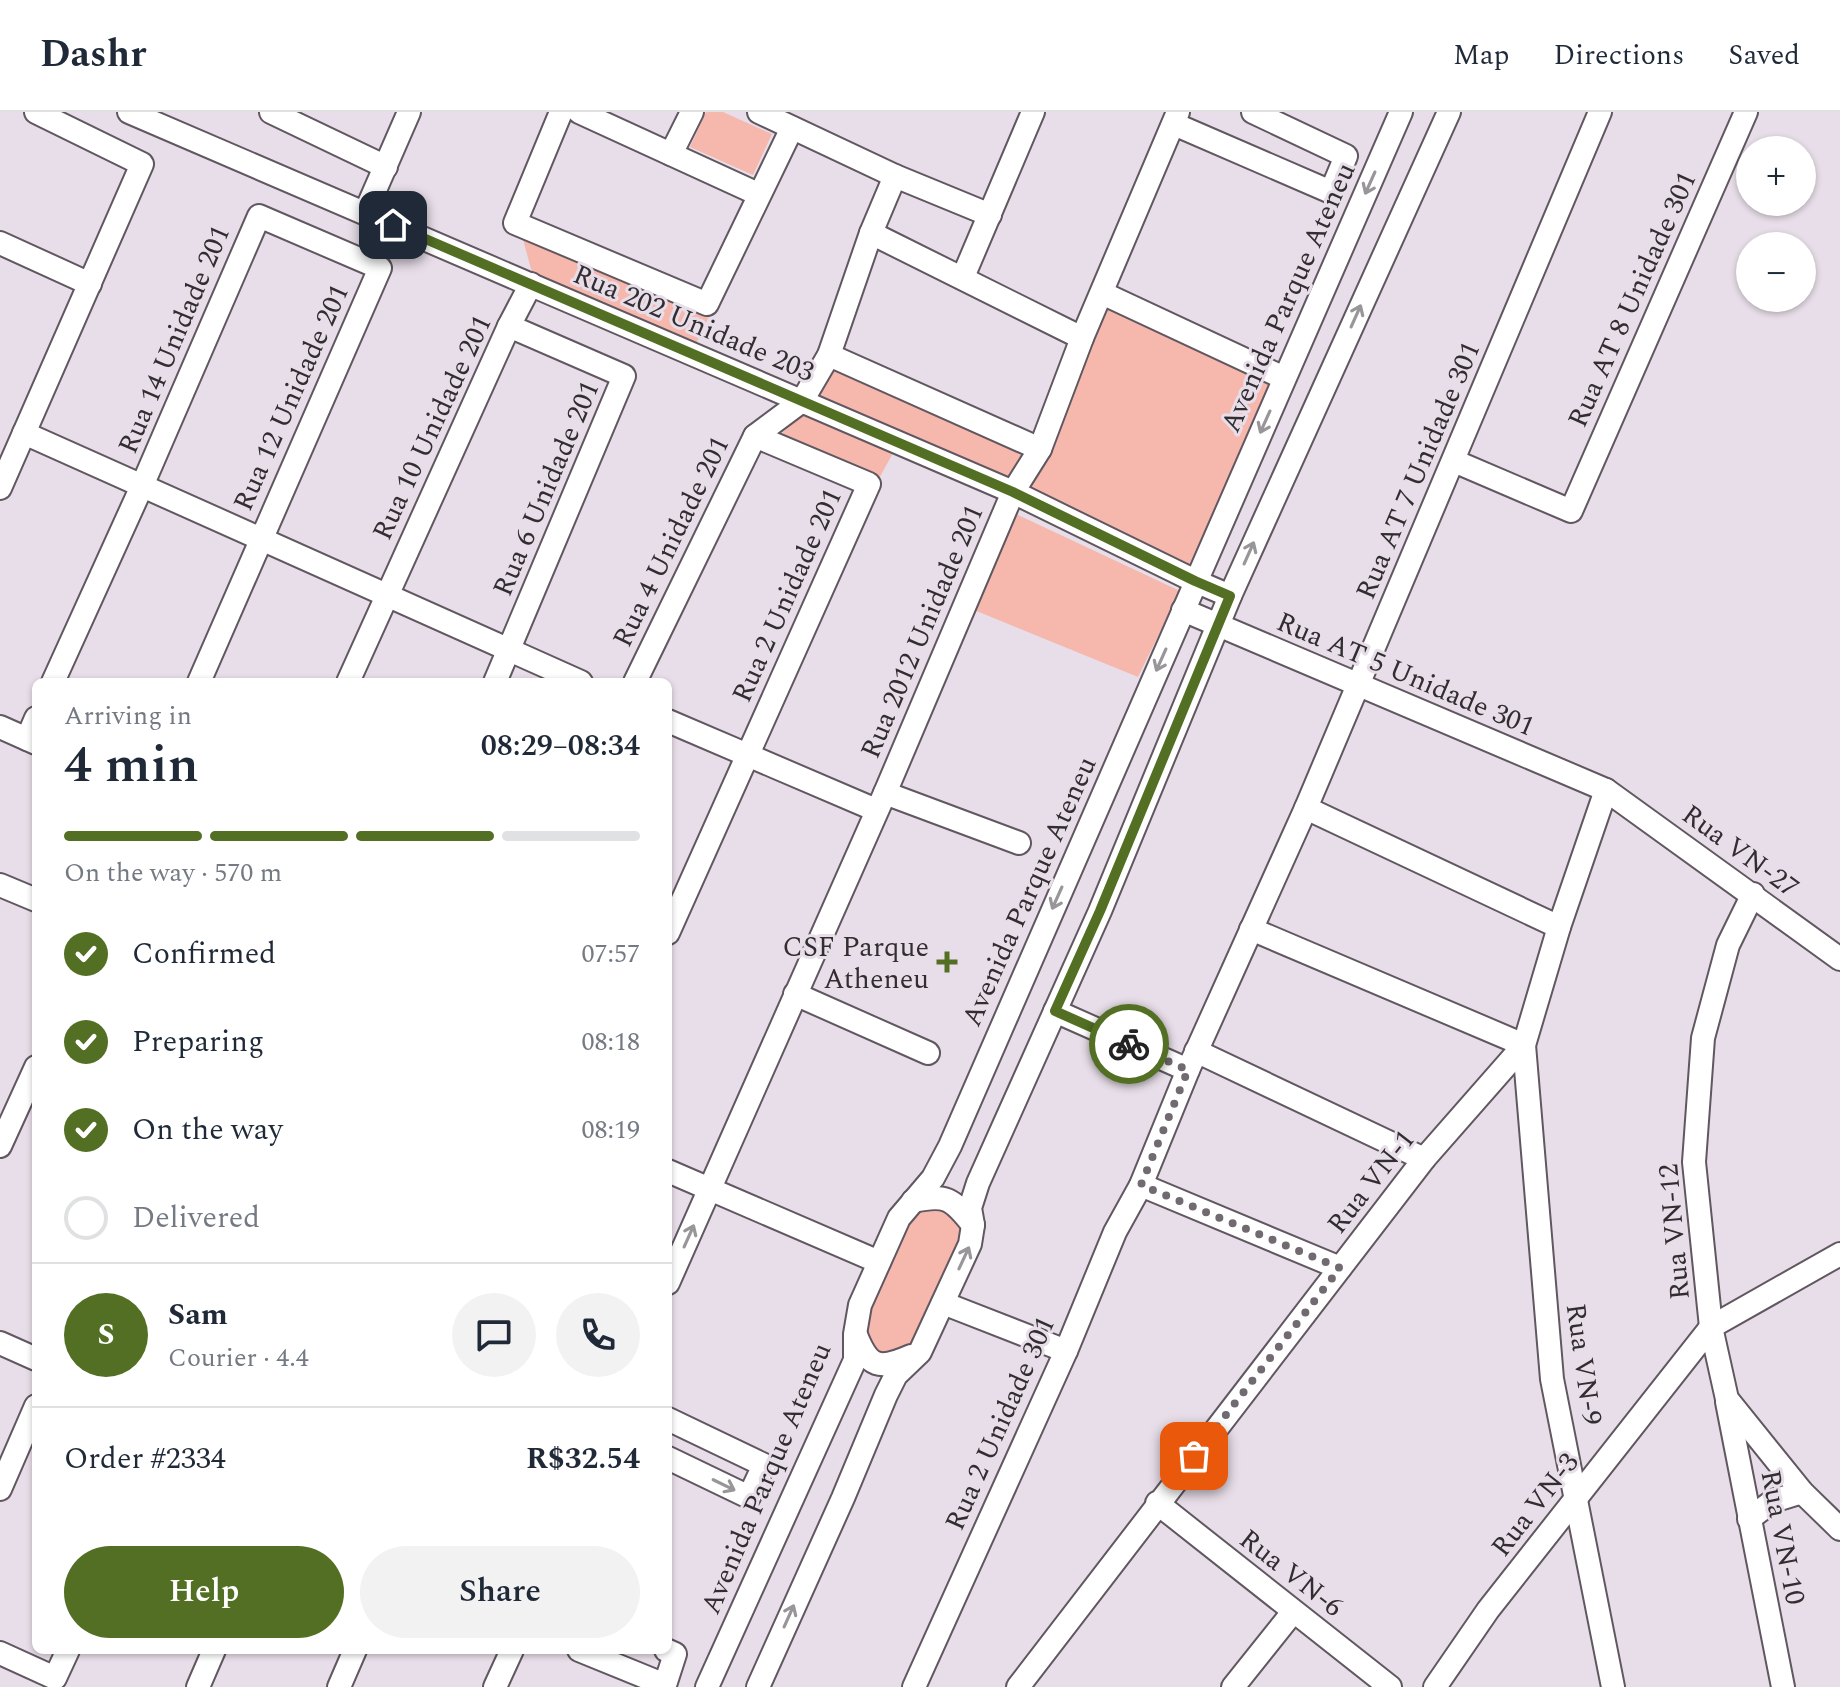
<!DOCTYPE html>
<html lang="en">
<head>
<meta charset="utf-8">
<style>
	:root { --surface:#fff; --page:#f2f2f3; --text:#1f2937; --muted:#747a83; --line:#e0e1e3; --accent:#526f23 }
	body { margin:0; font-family:Spectral,serif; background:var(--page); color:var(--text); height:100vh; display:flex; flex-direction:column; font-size:30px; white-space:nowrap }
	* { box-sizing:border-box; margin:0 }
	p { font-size:26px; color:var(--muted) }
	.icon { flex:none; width:44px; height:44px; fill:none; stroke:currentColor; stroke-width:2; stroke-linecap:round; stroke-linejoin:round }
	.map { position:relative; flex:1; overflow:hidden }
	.details { position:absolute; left:32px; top:566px; width:640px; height:976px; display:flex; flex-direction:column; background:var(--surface); border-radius:12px; box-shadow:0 2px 6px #0004 }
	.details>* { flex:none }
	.controls { position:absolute; left:1736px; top:24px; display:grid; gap:16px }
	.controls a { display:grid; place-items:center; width:80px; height:80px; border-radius:50%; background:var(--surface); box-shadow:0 2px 6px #0004; font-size:40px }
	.pin { position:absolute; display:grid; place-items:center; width:68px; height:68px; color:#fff; margin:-34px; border-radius:16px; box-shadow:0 4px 12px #0006 }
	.courier { position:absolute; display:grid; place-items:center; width:80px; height:80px; margin:-40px; border:6px solid #526f23; border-radius:50%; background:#fff; color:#222; box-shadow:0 2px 10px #0007 }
	.summary em { font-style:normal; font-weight:600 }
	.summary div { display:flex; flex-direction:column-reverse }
	.summary { display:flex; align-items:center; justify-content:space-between; height:136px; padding:0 32px }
	h1 { font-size:52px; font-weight:600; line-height:60px }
	.bar { display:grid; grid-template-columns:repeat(4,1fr); gap:12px 8px; align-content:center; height:96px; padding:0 32px }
	.bar i { height:10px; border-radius:6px; background:var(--line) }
	.bar .on { background:var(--accent) }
	.bar p { grid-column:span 4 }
	.line { display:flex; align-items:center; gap:20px; padding:0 32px; border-top:2px solid var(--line) }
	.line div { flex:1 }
	.round { display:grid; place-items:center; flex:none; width:84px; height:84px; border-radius:42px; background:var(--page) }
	ol { padding:0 32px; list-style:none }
	li { display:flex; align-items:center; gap:24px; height:88px }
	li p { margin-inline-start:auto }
	li .icon { padding:8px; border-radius:50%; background:var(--accent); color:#fff; stroke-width:4 }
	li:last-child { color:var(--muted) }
	li i { width:44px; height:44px; border:4px solid var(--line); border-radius:50% }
	.button { display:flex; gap:16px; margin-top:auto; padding:16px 32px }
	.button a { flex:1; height:92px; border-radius:48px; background:var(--accent); color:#fff; font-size:32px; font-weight:600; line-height:92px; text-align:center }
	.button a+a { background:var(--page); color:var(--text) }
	header { display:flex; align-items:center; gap:48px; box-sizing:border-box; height:112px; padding:0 40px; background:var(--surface); border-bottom:2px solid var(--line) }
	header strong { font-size:38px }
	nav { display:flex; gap:44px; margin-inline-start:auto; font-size:28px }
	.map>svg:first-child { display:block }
	.green { fill:#f6b8ad }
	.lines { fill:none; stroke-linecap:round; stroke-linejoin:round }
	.minor-casing { stroke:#605760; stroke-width:26 }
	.minor { stroke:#fff; stroke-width:22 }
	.oneway { stroke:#989698 }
	.done { stroke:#716b71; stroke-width:8; stroke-dasharray:0 14.4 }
	.route { stroke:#526f23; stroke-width:10 }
	.poi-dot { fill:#526f23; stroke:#e8dee9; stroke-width:3 }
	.labels { text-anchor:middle; stroke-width:6; stroke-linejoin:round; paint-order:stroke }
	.street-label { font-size:28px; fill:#312d31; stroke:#e8dee9 }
	.poi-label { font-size:28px; fill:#312d31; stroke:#e8dee9; text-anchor:end }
</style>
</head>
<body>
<header>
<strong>Dashr</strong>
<nav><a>Map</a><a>Directions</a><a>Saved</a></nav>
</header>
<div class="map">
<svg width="1840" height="1575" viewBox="0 0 1840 1575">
	<rect width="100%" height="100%" fill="#e8dee9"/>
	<g class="green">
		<path d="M 706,0 L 723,0 L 772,22 L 753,63 L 690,35 Z"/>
		<path d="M 520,116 L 712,198 L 695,234 L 535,172 Z"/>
		<path d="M 1105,192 L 1275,271 L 1190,458 L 1022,381 Z"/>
		<path d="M 832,253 L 1028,337 L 1011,370 L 811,288 Z"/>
		<path d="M 804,300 L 893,341 L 877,370 L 776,327 Z"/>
		<path d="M 1014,401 L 1180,479 L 1138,565 L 974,498 Z"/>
		<path d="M 928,1095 C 945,1097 960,1105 964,1123 L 916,1236 L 882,1246 L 860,1219 L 913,1102 Z"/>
	</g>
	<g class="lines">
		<defs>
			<g id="minor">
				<path d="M 129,0 L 1013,380 L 1195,469 L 1230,484"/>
				<path d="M 271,0 L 386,55"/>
				<path d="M 561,0 L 515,111 L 707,192 L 792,16"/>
				<path d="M 579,0 L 758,82"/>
				<path d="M 759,0 L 895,64 L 990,103"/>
				<path d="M 1174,12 L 1331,80 L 1346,44 L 1253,0"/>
				<path d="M 671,42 L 692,0"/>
				<path d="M 365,101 L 409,0"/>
				<path d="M 871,121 L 1082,226"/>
				<path d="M 0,131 L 90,172"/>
				<path d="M 963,165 L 1033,0"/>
				<path d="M 1102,181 L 1284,266"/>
				<path d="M 829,243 L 1040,337"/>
				<path d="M 24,321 L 581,570"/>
				<path d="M 1454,349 L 1571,399 L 1746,0"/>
				<path d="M 0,376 L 142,52 L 36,0"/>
				<path d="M 1183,498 L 1606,678 L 1840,847"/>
				<path d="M 53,570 L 142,374 L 259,104 L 380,156 L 199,570"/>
				<path d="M 348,570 L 509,214 L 531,172"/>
				<path d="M 495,570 L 624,264 L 509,214"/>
				<path d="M 635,570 L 755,324 L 802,289 L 829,243 L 871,121 L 895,64"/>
				<path d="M 668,609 L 876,698"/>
				<path d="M 0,615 L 36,631"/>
				<path d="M 27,627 L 36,606"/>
				<path d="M 885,681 L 1019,731"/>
				<path d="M 1306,696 L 1559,815"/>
				<path d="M 0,773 L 36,788"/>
				<path d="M 1753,782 L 1728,833 L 1703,926 L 1694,1050 L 1711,1215 L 1727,1287 L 1802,1380 L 1840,1417"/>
				<path d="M 1251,817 L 1524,933"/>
				<path d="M 668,821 L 869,372 L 755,324"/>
				<path d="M 795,882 L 928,941"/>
				<path d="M 1055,899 L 1188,958"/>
				<path d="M 1524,933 L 1552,1267 L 1613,1575"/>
				<path d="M 1196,939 L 1424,1047"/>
				<path d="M 0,1034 L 36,955"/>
				<path d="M 668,1059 L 879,1150"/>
				<path d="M 1141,1073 L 1340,1156"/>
				<path d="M 913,1089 C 946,1082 952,1086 973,1113"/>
				<path d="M 668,1171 L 885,681 L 1013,380 L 1040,337 L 1082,226 L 1178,0"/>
				<path d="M 943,1191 L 1066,1239"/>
				<path d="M 856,1223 C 869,1256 879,1258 911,1244"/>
				<path d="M 0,1231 L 36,1247"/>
				<path d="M 1727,1290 L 1783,1575"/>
				<path d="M 668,1307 L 764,1353 L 749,1385 L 668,1346"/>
				<path d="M 0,1377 L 36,1294"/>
				<path d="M 1157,1391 L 1390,1575"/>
				<path d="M 1749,1407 L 1773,1389 L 1802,1380"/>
				<path d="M 579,1538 L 665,1573 L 675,1542 L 666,1538"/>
				<path d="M 0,1541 L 55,1566 L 68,1538"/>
				<path d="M 198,1575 L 214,1538"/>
				<path d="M 339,1575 L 355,1538"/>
				<path d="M 495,1575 L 512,1538"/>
				<path d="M 707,1575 L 855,1248 L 855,1222 L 860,1193 L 899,1106 L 933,1066 L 950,1034 L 1401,0"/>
				<path d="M 758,1575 L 843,1386 L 886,1283 L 896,1263 L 920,1240 L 970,1132 L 973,1113 L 970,1096 L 978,1071 L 1100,799 L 1230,484 L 1449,0"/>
				<path d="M 914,1575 L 1066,1239 L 1115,1120 L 1141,1073 L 1188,958 L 1306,696 L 1600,0"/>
				<path d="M 1018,1575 L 1424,1047 L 1524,933 L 1559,815 L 1606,678"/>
				<path d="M 1233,1575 L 1293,1500"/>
				<path d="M 1435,1575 L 1488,1498 L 1711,1215 L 1840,1142"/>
			</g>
		</defs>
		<use href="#minor" class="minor-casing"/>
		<use href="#minor" class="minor"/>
	</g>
	<defs><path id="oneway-shaft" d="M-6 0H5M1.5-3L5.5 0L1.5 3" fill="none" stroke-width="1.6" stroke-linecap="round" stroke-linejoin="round" transform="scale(2)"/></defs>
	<g class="oneway">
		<use href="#oneway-shaft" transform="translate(1370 71) rotate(114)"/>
		<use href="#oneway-shaft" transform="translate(1356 204) rotate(-66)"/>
		<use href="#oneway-shaft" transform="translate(1265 310) rotate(114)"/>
		<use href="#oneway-shaft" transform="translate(1249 441) rotate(-66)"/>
		<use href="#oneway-shaft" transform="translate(1161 548) rotate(114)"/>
		<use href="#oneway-shaft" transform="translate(1057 786) rotate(114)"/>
		<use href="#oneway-shaft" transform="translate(689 1124) rotate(-66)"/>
		<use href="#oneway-shaft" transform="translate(964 1146) rotate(-65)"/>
		<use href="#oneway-shaft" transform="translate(724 1373) rotate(26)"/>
		<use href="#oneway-shaft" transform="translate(789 1504) rotate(-66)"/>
	</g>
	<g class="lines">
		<path class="done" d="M 1129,932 L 1188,958 L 1141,1073 L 1340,1156 L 1194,1344"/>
		<path class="route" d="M 393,113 L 1013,380 L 1195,469 L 1230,484 L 1100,799 L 1055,899 L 1129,932"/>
	</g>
	<path class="poi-dot" d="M943 838h8v8h8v8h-8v8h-8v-8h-8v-8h8z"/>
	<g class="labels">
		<g class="street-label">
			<text transform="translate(1287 185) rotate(-66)" y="10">Avenida Parque Ateneu</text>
			<text transform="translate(1631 187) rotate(-66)" y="10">Rua AT 8 Unidade 301</text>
			<text transform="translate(694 210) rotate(23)" y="10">Rua 202 Unidade 203</text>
			<text transform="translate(173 227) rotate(-67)" y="10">Rua 14 Unidade 201</text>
			<text transform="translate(290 285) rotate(-66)" y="10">Rua 12 Unidade 201</text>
			<text transform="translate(431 315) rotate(-65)" y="10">Rua 10 Unidade 201</text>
			<text transform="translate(1417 358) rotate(-67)" y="10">Rua AT 7 Unidade 301</text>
			<text transform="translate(545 376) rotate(-67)" y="10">Rua 6 Unidade 201</text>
			<text transform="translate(670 429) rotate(-64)" y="10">Rua 4 Unidade 201</text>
			<text transform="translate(786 483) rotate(-66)" y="10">Rua 2 Unidade 201</text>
			<text transform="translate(921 519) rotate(-67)" y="10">Rua 2012 Unidade 201</text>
			<text transform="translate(1406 561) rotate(23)" y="10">Rua AT 5 Unidade 301</text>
			<text transform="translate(1741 738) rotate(36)" y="10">Rua VN-27</text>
			<text transform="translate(1028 779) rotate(-66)" y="10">Avenida Parque Ateneu</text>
			<text transform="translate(1370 1069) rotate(-52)" y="10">Rua VN-1</text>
			<text transform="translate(1673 1120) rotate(-95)" y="10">Rua VN-12</text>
			<text transform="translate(1585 1252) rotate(82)" y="10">Rua VN-9</text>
			<text transform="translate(999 1311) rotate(-66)" y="10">Rua 2 Unidade 301</text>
			<text transform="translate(765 1366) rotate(-67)" y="10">Avenida Parque Ateneu</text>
			<text transform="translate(1534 1392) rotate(-52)" y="10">Rua VN-3</text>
			<text transform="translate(1784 1425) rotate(79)" y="10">Rua VN-10</text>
			<text transform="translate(1292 1460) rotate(38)" y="10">Rua VN-6</text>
		</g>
		<g class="poi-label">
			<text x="929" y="844">CSF Parque<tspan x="929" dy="32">Atheneu</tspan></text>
		</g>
	</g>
</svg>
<div class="controls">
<a>+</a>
<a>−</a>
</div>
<div class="pin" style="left:1194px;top:1344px;background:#ea580c"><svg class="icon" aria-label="bag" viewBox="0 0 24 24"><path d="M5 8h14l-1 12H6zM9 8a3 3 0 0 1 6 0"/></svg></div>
<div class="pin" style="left:393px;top:113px;background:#1f2937"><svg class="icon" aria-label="home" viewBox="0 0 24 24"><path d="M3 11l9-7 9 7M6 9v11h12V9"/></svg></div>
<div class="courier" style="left:1129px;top:932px"><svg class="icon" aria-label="bike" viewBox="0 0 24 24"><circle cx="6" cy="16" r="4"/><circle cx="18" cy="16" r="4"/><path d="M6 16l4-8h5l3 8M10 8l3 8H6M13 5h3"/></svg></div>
<section class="details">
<div class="summary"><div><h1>4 min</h1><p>Arriving in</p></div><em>08:29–08:34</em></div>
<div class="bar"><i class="on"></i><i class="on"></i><i class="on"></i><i></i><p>On the way · 570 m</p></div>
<ol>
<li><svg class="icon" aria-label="check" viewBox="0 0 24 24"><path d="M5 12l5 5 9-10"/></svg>Confirmed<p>07:57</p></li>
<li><svg class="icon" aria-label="check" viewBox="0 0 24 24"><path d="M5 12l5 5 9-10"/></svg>Preparing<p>08:18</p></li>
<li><svg class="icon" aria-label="check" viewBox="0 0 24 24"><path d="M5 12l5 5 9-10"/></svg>On the way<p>08:19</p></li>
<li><i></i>Delivered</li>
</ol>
<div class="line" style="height:144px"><b class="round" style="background:var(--accent);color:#fff">S</b><div><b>Sam</b><p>Courier · 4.4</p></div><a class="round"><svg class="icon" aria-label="chat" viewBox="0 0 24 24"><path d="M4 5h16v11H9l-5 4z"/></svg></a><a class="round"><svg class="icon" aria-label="phone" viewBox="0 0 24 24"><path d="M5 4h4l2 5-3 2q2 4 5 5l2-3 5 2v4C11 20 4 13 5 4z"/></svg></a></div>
<div class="line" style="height:104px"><div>Order #2334</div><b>R$32.54</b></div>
<div class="button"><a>Help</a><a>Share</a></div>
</section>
</div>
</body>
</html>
